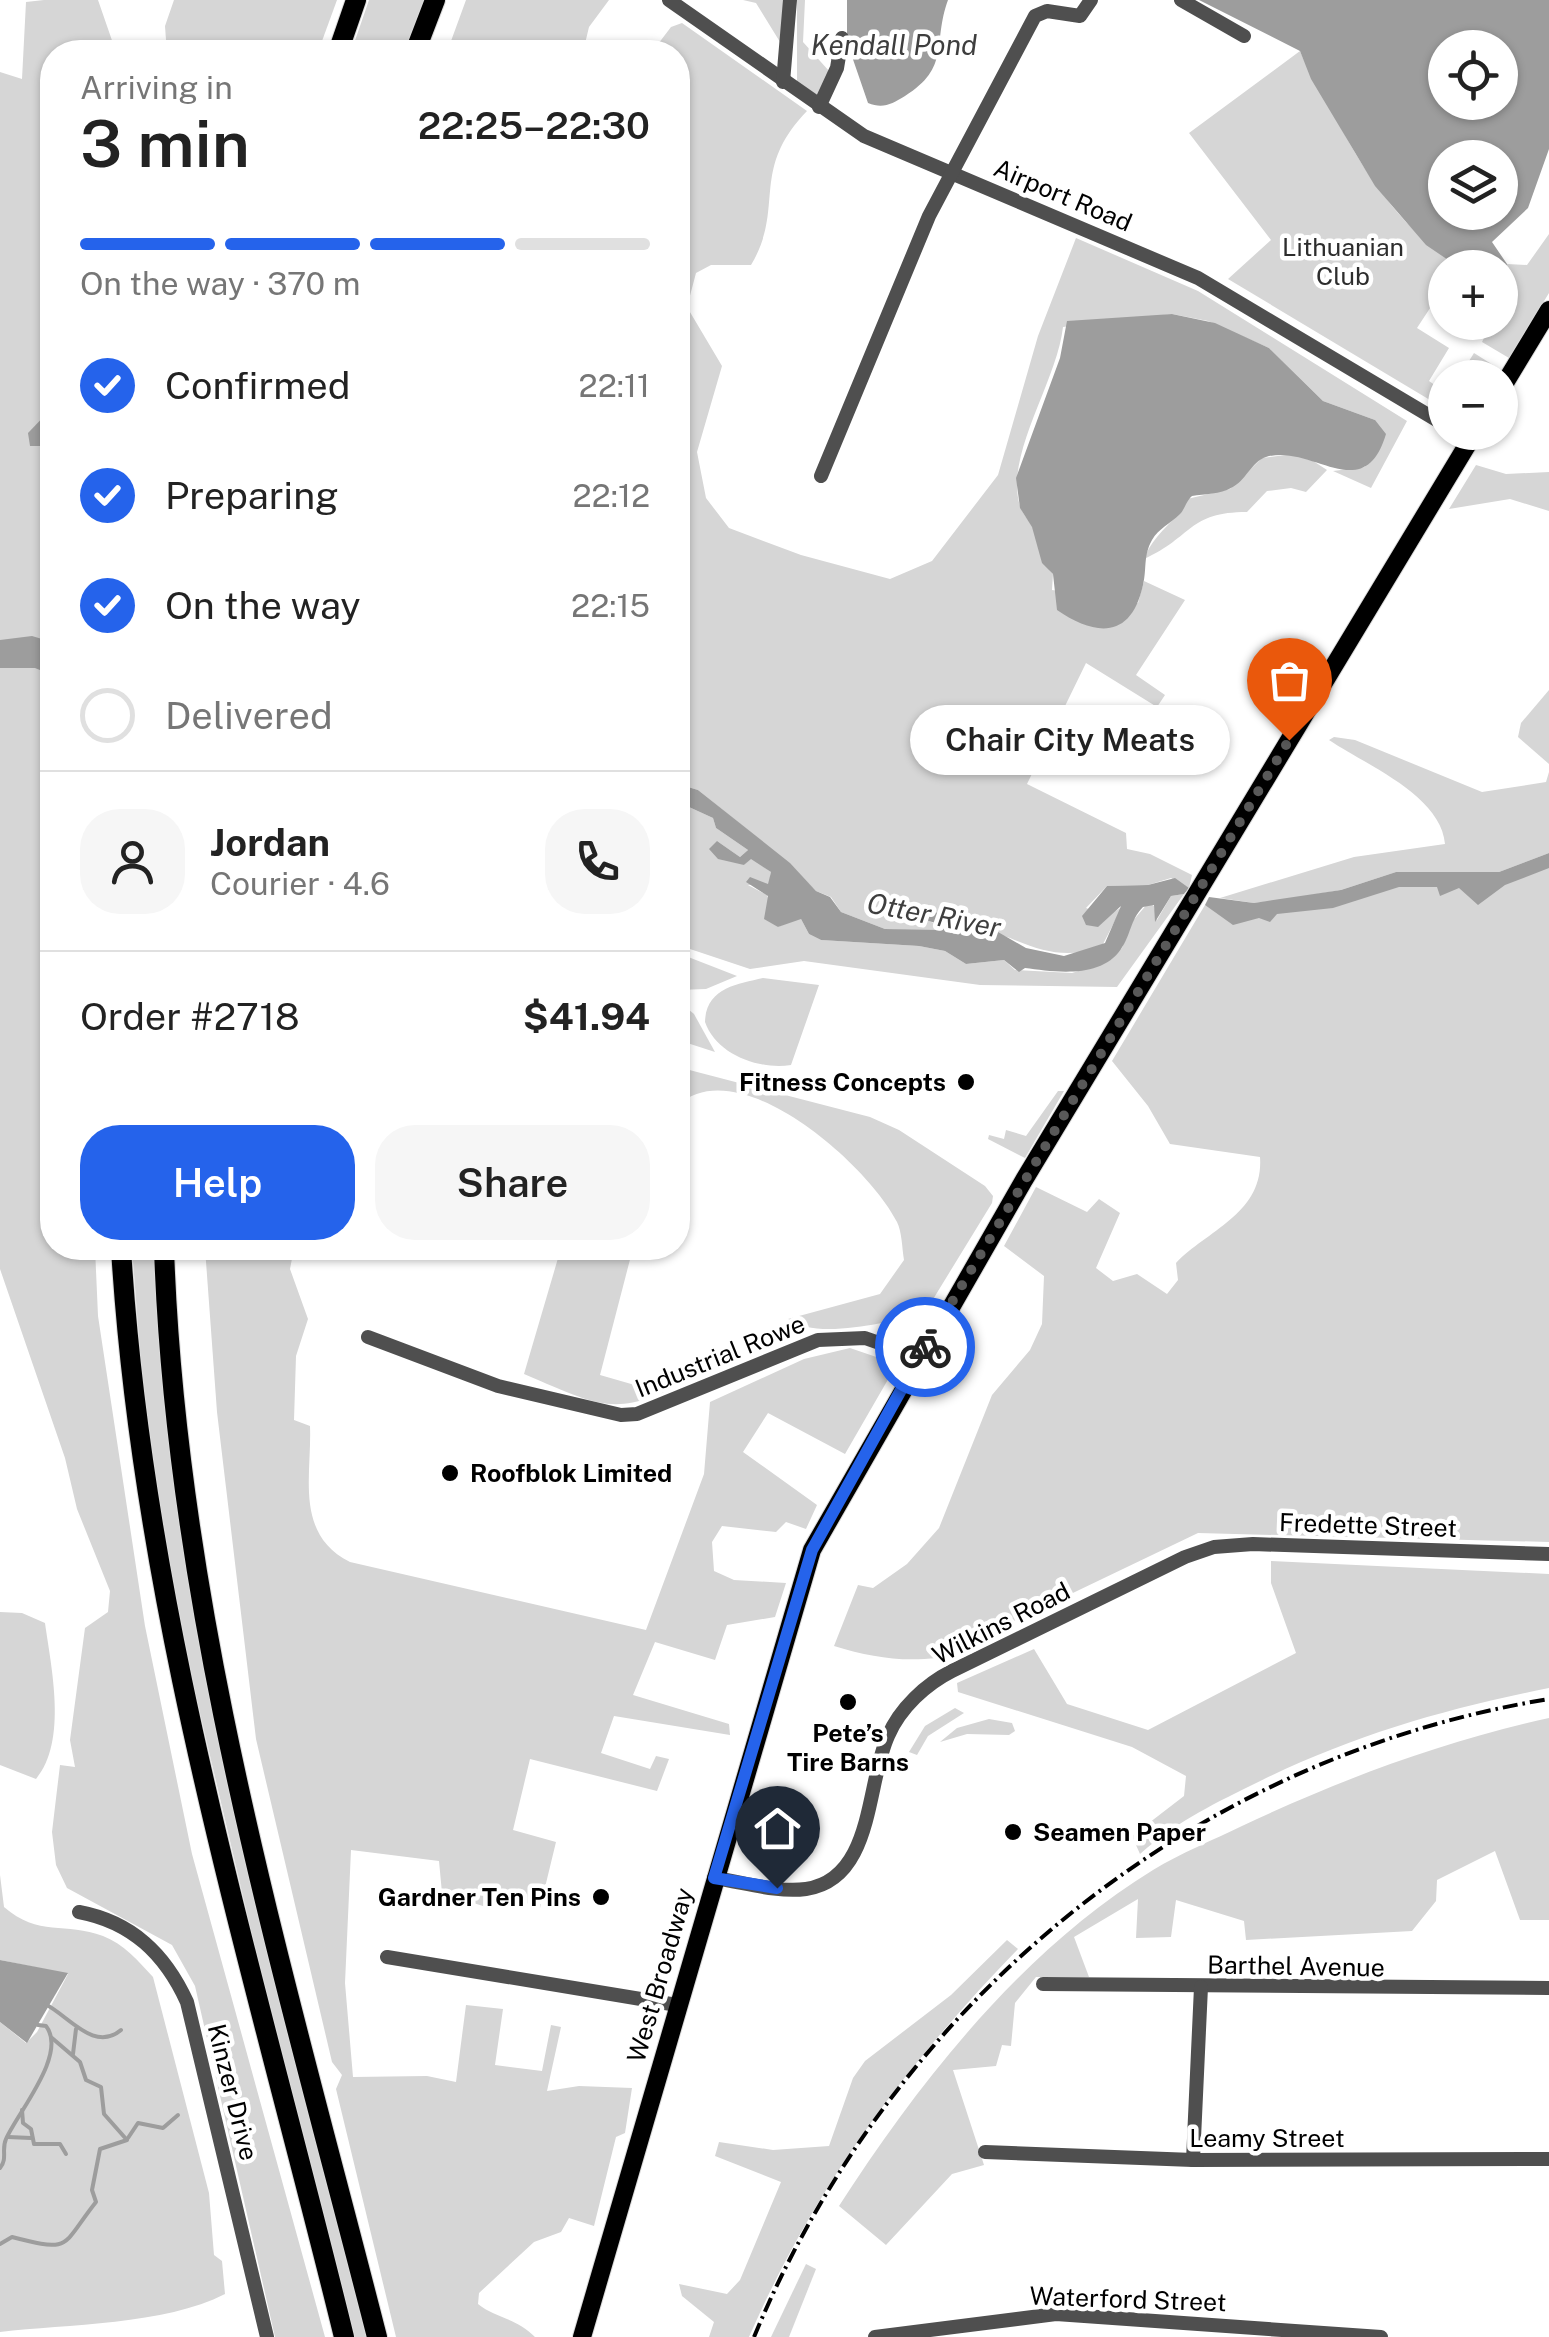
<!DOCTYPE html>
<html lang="en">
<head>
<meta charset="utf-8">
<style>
	:root { --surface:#fff; --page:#f6f6f6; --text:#222; --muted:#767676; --line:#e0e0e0; --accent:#2563eb }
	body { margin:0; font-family:"Public Sans",sans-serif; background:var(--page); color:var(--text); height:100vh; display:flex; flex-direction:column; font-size:38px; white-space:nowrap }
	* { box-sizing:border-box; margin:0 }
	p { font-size:32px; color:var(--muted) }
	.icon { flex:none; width:55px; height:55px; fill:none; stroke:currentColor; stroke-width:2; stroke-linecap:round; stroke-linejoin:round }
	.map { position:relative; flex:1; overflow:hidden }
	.side { position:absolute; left:40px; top:40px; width:650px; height:1220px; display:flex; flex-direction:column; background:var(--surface); border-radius:40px; box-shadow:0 2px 8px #0004 }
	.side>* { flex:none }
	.controls { position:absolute; left:1428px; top:30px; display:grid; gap:20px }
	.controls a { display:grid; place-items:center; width:90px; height:90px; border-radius:50%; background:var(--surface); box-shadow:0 2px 8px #0004; font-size:50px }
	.pin { position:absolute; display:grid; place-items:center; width:85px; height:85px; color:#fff; margin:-102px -42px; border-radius:50% 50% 50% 0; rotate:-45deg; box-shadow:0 0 10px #0007 }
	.pin .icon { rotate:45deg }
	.courier { position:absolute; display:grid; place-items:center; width:100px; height:100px; margin:-50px; border:8px solid #2563eb; border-radius:50%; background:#fff; color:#222; box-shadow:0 2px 12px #0007 }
	.bubble { position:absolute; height:70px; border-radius:35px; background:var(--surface); box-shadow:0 2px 8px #0004; font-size:32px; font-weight:600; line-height:70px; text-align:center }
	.overview em { font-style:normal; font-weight:600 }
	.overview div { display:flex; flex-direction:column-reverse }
	.overview { display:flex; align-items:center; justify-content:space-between; height:170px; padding:0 40px }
	h1 { font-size:65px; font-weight:600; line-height:75px }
	.bar { display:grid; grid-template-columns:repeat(4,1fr); gap:15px 10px; align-content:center; height:120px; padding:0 40px }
	.bar i { height:12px; border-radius:8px; background:var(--line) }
	.bar .selected { background:var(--accent) }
	.bar p { grid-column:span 4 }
	.line { display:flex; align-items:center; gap:25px; padding:0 40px; border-top:2px solid var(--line) }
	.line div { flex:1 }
	.round { display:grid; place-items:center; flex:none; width:105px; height:105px; border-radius:40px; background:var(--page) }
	ol { padding:0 40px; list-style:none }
	li { display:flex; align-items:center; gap:30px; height:110px }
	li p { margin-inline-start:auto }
	li .icon { padding:10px; border-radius:50%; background:var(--accent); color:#fff; stroke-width:4 }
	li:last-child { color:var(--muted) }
	li i { width:55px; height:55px; border:5px solid var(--line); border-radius:50% }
	.primary-button { display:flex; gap:20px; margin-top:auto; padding:20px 40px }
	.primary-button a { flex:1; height:115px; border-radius:40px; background:var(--accent); color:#fff; font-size:40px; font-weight:600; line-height:115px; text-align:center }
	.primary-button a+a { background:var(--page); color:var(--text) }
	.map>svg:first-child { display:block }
	.green { fill:#d6d6d6 }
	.water { fill:#9d9d9d; fill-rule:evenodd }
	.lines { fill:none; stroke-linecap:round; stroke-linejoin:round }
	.stream { stroke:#9d9d9d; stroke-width:4 }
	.major-casing { stroke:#dbdbdb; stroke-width:20 }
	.highway-casing { stroke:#dbdbdb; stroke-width:22 }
	.minor { stroke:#4f4f4f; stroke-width:14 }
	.major { stroke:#000; stroke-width:18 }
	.highway { stroke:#000; stroke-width:20 }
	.rail { stroke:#000; stroke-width:4; stroke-dasharray:15 5 2.5 5; stroke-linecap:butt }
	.done { stroke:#595959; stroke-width:10; stroke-dasharray:0 18 }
	.route { stroke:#2563eb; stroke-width:12 }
	.poi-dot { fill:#000; stroke:#fff; stroke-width:4 }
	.labels { text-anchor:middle; stroke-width:9; stroke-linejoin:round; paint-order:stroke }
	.street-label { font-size:25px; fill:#000; stroke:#fff }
	.park-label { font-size:25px; fill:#2d2d2d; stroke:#fff }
	.poi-label { font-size:25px; font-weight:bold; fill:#000; stroke:#fff; text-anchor:end }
	.water-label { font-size:28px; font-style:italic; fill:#3e3e3e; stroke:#fff }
</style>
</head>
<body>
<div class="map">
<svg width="1549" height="2337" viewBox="0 0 1549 2337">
	<rect width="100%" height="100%" fill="#fff"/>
	<g class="green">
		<path d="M 44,0 L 98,0 L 116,52 L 52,52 L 52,1248 L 95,1248 L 98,1316 L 145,1626 L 192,1854 L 325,2337 L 275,2337 L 195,1986 L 172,1945 L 67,1888 L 56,1865 L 52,1832 L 60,1765 L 75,1767 L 70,1740 L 85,1628 L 108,1612 L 110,1591 L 77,1509 L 65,1458 L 0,1269 L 0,72 L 22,79 L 26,2 Z"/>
		<path d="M 174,0 L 337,0 L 318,52 L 183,52 L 166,40 L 165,26 Z"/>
		<path d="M 369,0 L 427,0 L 407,52 L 351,52 Z"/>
		<path d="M 466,0 L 609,0 L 589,27 L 583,52 L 447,52 Z"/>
		<path d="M 743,0 L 785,0 L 780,42 L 756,3 Z"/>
		<path d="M 797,0 L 805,0 L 803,42 L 829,71 L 819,96 L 797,82 Z"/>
		<path d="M 682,23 L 807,111 C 749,171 786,207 751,265 L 711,265 L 696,273 L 687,307 L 722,366 L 697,452 L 706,498 L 729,528 L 801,555 L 890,579 L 932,561 L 998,475 L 1038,336 L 1076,238 L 1198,291 L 1407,421 L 1371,488 L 1333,471 L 1365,467 L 1375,420 L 1323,401 L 1269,348 L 1208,321 L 1172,314 L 1063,327 C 1057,382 1004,455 1020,506 C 1022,513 1028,519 1032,526 C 1040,543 1039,559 1053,574 L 1052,590 L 1138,603 L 1144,581 L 1185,600 L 1136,675 L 1165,695 L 1157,707 L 1086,663 L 1027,784 L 1126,833 L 1127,849 L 1150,854 L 1192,875 L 1189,888 L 1171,878 L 1148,885 L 1107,886 L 1086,908 L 1107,916 L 1122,907 L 1101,948 C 1064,958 1044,952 1010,938 C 998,933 983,936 971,932 L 970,917 L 962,910 L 939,913 L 927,908 L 925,918 L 938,926 L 935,932 L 885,929 L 841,912 L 831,897 L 816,891 L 790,864 L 698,790 L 678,784 L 678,52 L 652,52 L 671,27 Z"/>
		<path d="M 1300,51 C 1307,69 1317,82 1326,99 C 1358,163 1394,222 1454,264 L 1445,268 L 1445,308 L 1434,302 L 1417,328 L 1449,348 L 1429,381 L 1445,392 L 1445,409 L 1228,279 L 1271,240 L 1189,133 Z"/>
		<path d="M 1549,234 L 1549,293 L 1509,358 L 1482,342 L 1486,334 L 1468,323 L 1500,322 L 1500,280 L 1507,264 L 1527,265 Z"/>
		<path d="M 1474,353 L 1501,370 L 1497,377 L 1471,377 L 1478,367 L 1469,361 Z"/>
		<path d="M 1293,454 L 1307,457 L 1327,470 L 1306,492 L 1291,488 L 1267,491 L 1247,512 C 1188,512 1193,537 1144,559 C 1155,531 1177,522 1187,499 L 1230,489 L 1262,458 Z"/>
		<path d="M 1476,465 L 1506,474 L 1549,472 L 1549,511 L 1510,499 L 1449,509 Z"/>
		<path d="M 1549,690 L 1549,764 L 1518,737 L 1521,723 Z"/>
		<path d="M 1334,737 L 1355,740 L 1482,792 L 1546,782 L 1549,772 L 1549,853 L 1499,872 L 1396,872 L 1341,890 L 1282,900 L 1254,903 L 1220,898 L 1354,857 L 1445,844 C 1441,795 1366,765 1329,740 Z"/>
		<path d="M 678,802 L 713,818 L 716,828 L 748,850 L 740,857 L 717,841 L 744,865 L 751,858 L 771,872 L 769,884 L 748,885 L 767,895 L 778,927 L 795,918 L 801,919 L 809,934 L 821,940 L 919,946 L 945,951 L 966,964 L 1004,960 L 1015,970 L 1072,973 L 1101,964 L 1122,948 L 1131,923 L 1148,903 L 1154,906 L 1157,920 L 1171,896 L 1184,894 L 1117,987 L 980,985 L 804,961 L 750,969 L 678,945 Z"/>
		<path d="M 1549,865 L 1549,1542 L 1198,1533 L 937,1658 C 900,1662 870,1657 834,1646 L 858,1585 L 873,1588 L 907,1564 L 939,1528 L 992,1395 L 1030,1350 L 1042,1324 L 1044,1276 L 1004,1246 L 1036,1187 L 1087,1212 L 1099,1199 L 1120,1213 L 1096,1268 L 1113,1281 L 1137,1274 L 1167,1294 L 1178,1280 L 1176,1263 C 1208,1230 1264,1213 1260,1157 L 1170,1144 L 1148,1106 L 1112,1061 L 1205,905 L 1247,912 L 1385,880 L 1472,881 Z"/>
		<path d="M 678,953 L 737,976 L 706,989 L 678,990 Z"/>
		<path d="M 763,978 L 819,985 L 791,1065 C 758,1070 716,1054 705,1022 C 706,988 737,984 763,978 Z"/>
		<path d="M 678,1001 L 694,1014 L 715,1052 L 678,1040 Z"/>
		<path d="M 678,1067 L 870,1117 L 899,1130 L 985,1186 L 993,1196 L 992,1203 L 924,1314 C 890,1321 817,1341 788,1319 L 880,1294 L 904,1260 C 902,1248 902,1232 897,1222 C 869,1166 740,1050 678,1105 Z"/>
		<path d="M 1058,1091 L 1064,1091 L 1025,1158 L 988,1139 L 989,1135 L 1004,1139 L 1006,1130 L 1026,1136 Z"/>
		<path d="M 132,1248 L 158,1248 L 170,1447 L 184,1550 L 368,2337 L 355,2337 L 296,2122 L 184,1645 L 165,1548 L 143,1391 Z"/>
		<path d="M 205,1248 L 294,1248 L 290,1269 L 308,1319 L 296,1356 L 294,1420 L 310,1426 C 312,1475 294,1534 350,1562 L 646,1630 L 704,1474 L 710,1402 L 804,1359 L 850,1348 L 888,1361 L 890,1376 L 845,1454 L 768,1413 L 743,1452 L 817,1505 L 806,1529 L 786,1522 L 776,1532 L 722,1526 L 712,1542 L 714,1571 L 734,1580 L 786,1583 L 775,1617 L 727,1625 L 715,1660 L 655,1642 L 633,1695 L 729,1724 L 730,1735 L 614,1716 L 601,1753 L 650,1769 L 656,1756 L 669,1759 L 657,1791 L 530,1759 L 513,1830 L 556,1842 L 540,1908 L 495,1892 L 486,1907 L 442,1893 L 439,1861 L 351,1850 L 345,1983 L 353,2077 L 427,2076 L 456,2082 L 466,2005 L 503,2009 L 495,2065 L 542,2071 L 551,2025 L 561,2027 L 547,2091 L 579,2086 L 632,2088 L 625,2133 L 616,2137 L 594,2226 L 569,2218 L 561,2232 L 534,2242 L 479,2293 L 478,2304 C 495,2318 517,2318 535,2337 L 396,2337 L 336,2089 L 342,2075 L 332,2062 L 256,1739 L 217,1412 Z"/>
		<path d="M 561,1248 L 633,1248 L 600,1375 L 652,1390 L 701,1375 C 616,1417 610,1411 524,1374 Z"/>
		<path d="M 1271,1561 L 1549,1574 L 1549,1688 C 1440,1710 1350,1736 1250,1786 C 1209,1806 1174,1824 1140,1854 L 1132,1836 L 1184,1796 L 1186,1776 L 1132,1747 L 958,1692 L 957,1683 L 1034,1649 L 1067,1704 L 1148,1730 L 1296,1653 L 1271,1583 Z"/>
		<path d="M 0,1612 L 22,1613 L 45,1623 C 51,1667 68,1741 36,1779 L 0,1765 Z"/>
		<path d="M 955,1708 L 964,1713 L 928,1736 L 917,1755 L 909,1752 L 925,1726 Z"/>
		<path d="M 1549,1718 L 1549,1920 L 1520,1920 L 1495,1851 L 1437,1880 L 1436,1901 L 1412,1931 L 1246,1940 L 1244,1921 L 1176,1900 L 1171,1937 L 1136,1938 L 1138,1899 L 1074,1937 L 1089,1977 L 1036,1977 L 1015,2003 L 1011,2046 L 1002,2045 L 996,2066 L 953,2070 L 984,2165 L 952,2174 L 886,2245 L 839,2206 C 920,2080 1024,1949 1153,1870 C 1181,1853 1213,1840 1242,1826 C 1342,1779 1441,1742 1549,1718 Z"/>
		<path d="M 989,1719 L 1012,1723 L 1015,1731 L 1009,1735 L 967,1734 L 940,1742 L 957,1728 Z"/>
		<path d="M 0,1875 L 4,1907 C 38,1937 66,1922 103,1936 C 124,1944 138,1961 153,1977 L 209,2193 L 214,2255 L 222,2261 L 225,2294 C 165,2325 67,2324 0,2332 L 0,2022 L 26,2043 L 37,2032 L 68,1974 L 0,1960 Z"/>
		<path d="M 1007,1940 L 1018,1949 C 905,2065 814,2188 749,2337 L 709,2337 L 714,2322 L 682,2296 L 679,2284 L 727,2294 L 740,2280 L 781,2182 L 715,2156 L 719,2142 L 773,2150 L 829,2146 L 853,2078 L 865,2061 L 951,1995 Z"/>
		<path d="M 806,2264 L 816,2269 L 789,2337 L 771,2337 Z"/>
	</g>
	<g class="water">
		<path d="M 847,0 L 948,0 C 932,44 951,67 905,96 C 892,104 883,109 868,103 L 847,42 Z"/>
		<path d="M 1199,0 L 1549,0 L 1549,149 L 1528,208 L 1492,242 L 1507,264 L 1503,278 L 1500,268 L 1452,267 L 1454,264 L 1426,245 L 1375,186 L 1311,79 L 1300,51 ZM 1445,48 L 1500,48 L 1500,102 L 1445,102 ZM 1445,158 L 1500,158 L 1500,212 L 1445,212 Z"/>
		<path d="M 1172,314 L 1215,323 L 1269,348 L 1323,401 L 1375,420 L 1386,434 C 1364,508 1312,443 1266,457 C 1251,462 1246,481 1231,488 C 1221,494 1204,494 1192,496 C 1186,501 1185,509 1180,514 C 1170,524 1159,528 1152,540 C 1143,556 1147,569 1143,585 C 1131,640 1095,636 1057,610 L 1053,574 L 1042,563 L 1032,527 L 1020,508 L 1016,478 L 1060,358 L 1067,321 Z"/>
		<path d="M 52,408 L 52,446 L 30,446 L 28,433 Z"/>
		<path d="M 32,636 L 52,642 L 52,675 L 35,668 L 0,668 L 0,640 Z"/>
		<path d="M 678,784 L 698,790 L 790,863 L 816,891 L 830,897 L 841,912 L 885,929 L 938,930 L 935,923 L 900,911 L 900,904 L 939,913 L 962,910 L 970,917 L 971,932 L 998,932 L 1026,948 L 1064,956 L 1105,943 L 1121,906 L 1098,927 L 1086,925 L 1082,916 L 1107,886 L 1148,885 L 1175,878 L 1189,888 L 1184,894 L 1171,896 L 1155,922 L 1154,905 L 1143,907 C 1130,920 1131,935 1121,949 C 1101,979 1055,972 1025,968 L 1019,972 L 1004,960 L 966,964 L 945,951 L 919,946 L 821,940 L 809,934 L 801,919 L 778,927 L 764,919 L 768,896 L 746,882 L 750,877 L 768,884 L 771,872 L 751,859 L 744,865 L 718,859 L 709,849 L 717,841 L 740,857 L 748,850 L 716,828 L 713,818 L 678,802 Z"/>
		<path d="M 1549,853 L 1549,868 L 1505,885 L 1478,905 L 1459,888 L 1440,896 L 1437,887 L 1399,887 L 1333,908 L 1277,914 L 1270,922 L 1259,918 L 1233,925 L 1205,905 L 1209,897 L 1254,903 L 1341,890 L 1396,872 L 1499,872 Z"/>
		<path d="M 0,1960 L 68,1973 L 27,2043 L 0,2022 Z"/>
	</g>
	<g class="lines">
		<g class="stream">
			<path d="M 45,2004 C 68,2015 94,2053 121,2030"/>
			<path d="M 73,2054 L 76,2029"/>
			<path d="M 22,2110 L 23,2123 L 31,2129 L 34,2144 L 60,2144 L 66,2154"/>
			<path d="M 8,2137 L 31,2138"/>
			<path d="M 128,2138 L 138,2123 L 163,2128 L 178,2115"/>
			<path d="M 0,2168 C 8,2158 1,2150 6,2139 C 18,2112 68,2054 46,2026 L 38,2025"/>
			<path d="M 0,2244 L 12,2237 C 73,2253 61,2246 96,2202 L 92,2190 L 100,2149 L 127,2140 L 104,2114 L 101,2087 L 86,2080 L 80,2062 L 52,2038"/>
		</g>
		<defs>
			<g id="major">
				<path d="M 1500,391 L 1549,310"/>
				<path d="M 582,2337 L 812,1550 L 1024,1180 L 1475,432"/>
			</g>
			<g id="highway">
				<path d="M 338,52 L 356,0"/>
				<path d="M 415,52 L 435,0"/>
				<path d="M 121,1248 C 143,1619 256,1977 344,2337"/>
				<path d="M 164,1248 C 176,1618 286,1980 377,2337"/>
			</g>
		</defs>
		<use href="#major" class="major-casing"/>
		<use href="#highway" class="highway-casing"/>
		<g class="minor">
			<path d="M 669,0 L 864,136 L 1198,278 L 1445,425"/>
			<path d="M 1181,0 L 1244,36"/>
			<path d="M 783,82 L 790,0"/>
			<path d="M 819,107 L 837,68 L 842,38"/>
			<path d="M 821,476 L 929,216 L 1035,16 L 1047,11 L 1080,16 L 1091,0"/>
			<path d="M 368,1337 L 498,1386 L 621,1415 L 637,1414 L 818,1340 L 865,1338 L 919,1357"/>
			<path d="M 714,1878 C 743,1882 777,1893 806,1889 C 874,1879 866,1784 888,1736 C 900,1708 926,1684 952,1671 L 1185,1557 L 1214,1547 L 1253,1544 L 1549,1554"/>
			<path d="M 79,1912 C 132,1922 165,1954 187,2002 L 267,2337"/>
			<path d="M 387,1957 L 677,2005"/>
			<path d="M 1043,1984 L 1549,1988"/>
			<path d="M 985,2152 L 1193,2160 L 1549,2159"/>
			<path d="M 1193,2160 L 1201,1987"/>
			<path d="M 875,2337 L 1056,2314 L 1381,2337"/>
		</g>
		<use href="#major" class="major"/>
		<use href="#highway" class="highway"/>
		<path class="rail" d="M 754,2337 C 892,2003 1192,1757 1549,1699"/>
	</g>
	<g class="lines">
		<path class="done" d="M 925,1347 L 1289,740"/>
		<path class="route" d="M 777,1888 L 714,1878 L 812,1550 L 925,1347"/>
	</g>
	<g class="poi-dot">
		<circle cx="966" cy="1082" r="10"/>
		<circle cx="450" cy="1473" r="10"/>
		<circle cx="848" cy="1702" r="10"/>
		<circle cx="1013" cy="1832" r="10"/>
		<circle cx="601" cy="1897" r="10"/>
	</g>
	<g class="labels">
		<g class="street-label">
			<text transform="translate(1063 195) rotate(23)" y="9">Airport Road</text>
			<text transform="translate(720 1356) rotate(-22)" y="9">Industrial Rowe</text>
			<text transform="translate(1368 1525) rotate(2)" y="9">Fredette Street</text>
			<text transform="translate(1001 1623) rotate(-27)" y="9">Wilkins Road</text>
			<text transform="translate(1296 1966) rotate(1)" y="9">Barthel Avenue</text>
			<text transform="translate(660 1975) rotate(-74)" y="9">West Broadway</text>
			<text transform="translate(233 2092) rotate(76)" y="9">Kinzer Drive</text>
			<text x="1267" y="2147">Leamy Street</text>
			<text transform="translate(1128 2299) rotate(2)" y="9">Waterford Street</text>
		</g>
		<g class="park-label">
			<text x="1343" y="256">Lithuanian<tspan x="1343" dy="29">Club</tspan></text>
		</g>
		<g class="poi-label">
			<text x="946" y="1091">Fitness Concepts</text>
			<text x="470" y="1482" text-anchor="start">Roofblok Limited</text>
			<text x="848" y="1742" text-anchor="middle">Pete’s<tspan x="848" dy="29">Tire Barns</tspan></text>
			<text x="1033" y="1841" text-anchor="start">Seamen Paper</text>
			<text x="581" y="1906">Gardner Ten Pins</text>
		</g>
		<g class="water-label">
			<text x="894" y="55">Kendall Pond</text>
			<text transform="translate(934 915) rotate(11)" y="10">Otter River</text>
		</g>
	</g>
</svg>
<div class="controls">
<a><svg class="icon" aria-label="locate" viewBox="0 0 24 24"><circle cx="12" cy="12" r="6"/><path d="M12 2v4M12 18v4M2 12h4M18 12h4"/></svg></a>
<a><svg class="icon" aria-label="layers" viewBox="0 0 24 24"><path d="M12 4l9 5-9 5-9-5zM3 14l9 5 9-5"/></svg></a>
<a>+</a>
<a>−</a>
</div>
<div class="pin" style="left:1289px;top:740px;background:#ea580c"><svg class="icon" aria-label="bag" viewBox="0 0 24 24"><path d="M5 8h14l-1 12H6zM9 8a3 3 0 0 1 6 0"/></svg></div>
<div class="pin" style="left:777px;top:1888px;background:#1f2937"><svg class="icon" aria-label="home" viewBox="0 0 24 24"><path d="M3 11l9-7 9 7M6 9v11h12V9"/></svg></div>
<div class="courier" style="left:925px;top:1347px"><svg class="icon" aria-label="bike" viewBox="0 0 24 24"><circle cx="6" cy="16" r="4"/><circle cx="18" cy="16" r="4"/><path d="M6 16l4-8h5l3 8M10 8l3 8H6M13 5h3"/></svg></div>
<div class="bubble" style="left:910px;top:705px;width:320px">Chair City Meats</div>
<section class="side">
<div class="overview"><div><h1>3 min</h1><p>Arriving in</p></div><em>22:25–22:30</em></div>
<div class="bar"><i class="selected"></i><i class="selected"></i><i class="selected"></i><i></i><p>On the way · 370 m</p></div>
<ol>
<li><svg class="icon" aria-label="check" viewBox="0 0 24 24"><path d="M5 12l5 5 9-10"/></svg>Confirmed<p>22:11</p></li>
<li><svg class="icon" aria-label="check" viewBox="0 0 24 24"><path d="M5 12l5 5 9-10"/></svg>Preparing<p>22:12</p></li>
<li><svg class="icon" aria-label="check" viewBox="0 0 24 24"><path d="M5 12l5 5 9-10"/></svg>On the way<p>22:15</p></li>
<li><i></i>Delivered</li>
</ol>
<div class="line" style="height:180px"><a class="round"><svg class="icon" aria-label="person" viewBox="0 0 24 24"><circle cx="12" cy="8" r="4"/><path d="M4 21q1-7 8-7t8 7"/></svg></a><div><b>Jordan</b><p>Courier · 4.6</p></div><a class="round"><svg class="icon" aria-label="phone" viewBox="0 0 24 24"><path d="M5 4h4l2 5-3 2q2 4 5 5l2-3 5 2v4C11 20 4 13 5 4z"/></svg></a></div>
<div class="line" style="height:130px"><div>Order #2718</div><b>$41.94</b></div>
<div class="primary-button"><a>Help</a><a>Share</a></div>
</section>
</div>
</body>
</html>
